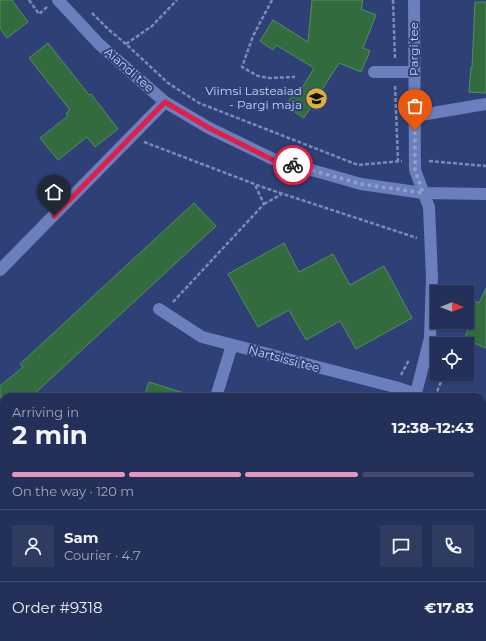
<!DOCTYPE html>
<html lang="en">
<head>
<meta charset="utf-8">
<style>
	:root { --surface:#233059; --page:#2f3c62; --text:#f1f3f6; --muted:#a3a9ba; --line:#404b6f; --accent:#e797bd }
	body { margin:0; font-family:Montserrat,sans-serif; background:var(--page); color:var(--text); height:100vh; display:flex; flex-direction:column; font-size:15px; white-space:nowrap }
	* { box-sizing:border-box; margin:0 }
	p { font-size:13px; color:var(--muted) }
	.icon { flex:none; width:22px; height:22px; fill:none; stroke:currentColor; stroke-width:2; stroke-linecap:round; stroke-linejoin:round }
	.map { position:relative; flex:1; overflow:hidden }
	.sheet { position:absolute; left:0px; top:393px; width:486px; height:248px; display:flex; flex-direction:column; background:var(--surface); border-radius:12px 12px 0 0; box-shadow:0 1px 3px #0004,0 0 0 1px var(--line) }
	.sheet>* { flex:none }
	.needle { width:26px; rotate:90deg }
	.controls { position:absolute; left:430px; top:285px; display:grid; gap:8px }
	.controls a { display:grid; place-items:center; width:44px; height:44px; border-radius:0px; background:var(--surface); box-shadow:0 1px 3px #0004,0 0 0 1px var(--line); font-size:20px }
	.pin { position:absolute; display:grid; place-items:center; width:34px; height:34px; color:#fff; margin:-41px -17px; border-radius:50% 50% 50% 0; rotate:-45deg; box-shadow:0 0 4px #0007 }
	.pin .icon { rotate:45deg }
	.courier { position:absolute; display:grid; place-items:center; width:40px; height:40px; margin:-20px; border:3px solid #e11d48; border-radius:50%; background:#fff; color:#222; box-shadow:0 1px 5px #0007 }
	.head em { font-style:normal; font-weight:700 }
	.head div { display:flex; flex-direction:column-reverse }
	.head { display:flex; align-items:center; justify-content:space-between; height:68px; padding:0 12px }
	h1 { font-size:26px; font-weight:700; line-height:30px }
	.bar { display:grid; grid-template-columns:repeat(4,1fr); gap:6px 4px; align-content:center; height:48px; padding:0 12px }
	.bar i { height:5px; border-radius:3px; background:var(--line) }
	.bar .active { background:var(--accent) }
	.bar p { grid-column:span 4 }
	.line { display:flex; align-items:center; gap:10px; padding:0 12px; border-top:1px solid var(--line) }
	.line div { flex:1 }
	.round { display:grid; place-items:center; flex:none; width:42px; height:42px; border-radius:0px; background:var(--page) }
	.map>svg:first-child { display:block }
	.building { fill:#326b3d; stroke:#548e5e }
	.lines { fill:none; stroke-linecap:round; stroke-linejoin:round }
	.path { stroke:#7b8ab6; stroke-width:2.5; stroke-dasharray:4 2; stroke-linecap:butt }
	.minor { stroke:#6a7fbc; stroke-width:12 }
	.done { stroke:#92a0c9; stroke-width:4; stroke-dasharray:0 7.2 }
	.route { stroke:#e11d48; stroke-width:5 }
	.labels { text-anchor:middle; stroke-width:4; stroke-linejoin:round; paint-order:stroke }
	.street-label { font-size:12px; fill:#c7d4f5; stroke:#2f4077 }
	.poi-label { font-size:12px; fill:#c7d4f5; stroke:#2f4077; text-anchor:end }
</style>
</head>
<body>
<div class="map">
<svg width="486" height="641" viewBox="0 0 486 641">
	<rect width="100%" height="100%" fill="#2f4077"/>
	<g class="building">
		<path d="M 0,0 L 12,0 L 28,22 L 7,38 L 0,28 Z"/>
		<path d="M 312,0 L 363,0 L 361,9 L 376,15 L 363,48 L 370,51 L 361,72 L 339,63 L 304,118 L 285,106 L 294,93 L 298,95 L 314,68 L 276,45 L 273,50 L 260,41 L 273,20 L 308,42 Z"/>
		<path d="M 475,2 L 486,2 L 486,93 L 469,92 L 471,67 L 472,67 Z"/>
		<path d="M 48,43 L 89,95 L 91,94 L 118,129 L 95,147 L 87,137 L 58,160 L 40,138 L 68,116 L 66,113 L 70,110 L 29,58 Z"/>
		<path d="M 194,203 L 216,226 L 31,397 L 0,397 L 0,386 L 23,367 L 20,364 Z"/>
		<path d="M 284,243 L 299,272 L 333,254 L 350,285 L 384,266 L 412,318 L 356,349 L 340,321 L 306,340 L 289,310 L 258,327 L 228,274 Z"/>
		<path d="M 486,288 L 486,348 L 464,339 L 473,318 L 467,315 L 467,309 L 471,300 L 479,303 Z"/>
		<path d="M 149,382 L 187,394 L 186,397 L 144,397 Z"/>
	</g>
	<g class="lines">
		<g class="path">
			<path d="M 29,0 L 39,14 L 47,7"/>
			<path d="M 272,0 L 253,36 L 242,67 L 258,76 L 269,78 L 295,77"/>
			<path d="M 393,0 L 395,59"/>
			<path d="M 92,13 L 109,30 L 126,44 L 168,83 L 199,103 L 358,165 L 402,161"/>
			<path d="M 126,44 L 152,26 L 177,0"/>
			<path d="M 395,86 L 398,161"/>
			<path d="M 144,142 L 265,188 L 417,238"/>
			<path d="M 429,161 L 486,166"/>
			<path d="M 264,204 L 282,194"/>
			<path d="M 173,302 L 264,204 L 255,185"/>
			<path d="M 401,375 L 409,360"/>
			<path d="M 435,397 L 444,374"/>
			<path d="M 353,641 L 353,637"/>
		</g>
		<g class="minor">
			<path d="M 58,0 L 99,44 L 165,102 L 209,128 L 273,159 L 361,184 L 423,193 L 486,194"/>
			<path d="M 414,0 L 415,170 L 429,207 L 432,278 L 430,338 L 415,397"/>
			<path d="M 374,72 L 414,72"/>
			<path d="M 415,116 L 486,104"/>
			<path d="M 0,270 L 165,102"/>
			<path d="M 159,309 L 202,337 L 395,387 L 416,394"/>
			<path d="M 216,397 L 232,345"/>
			<path d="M 482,501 L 486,502"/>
			<path d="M 112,641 L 116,637"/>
			<path d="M 378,641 L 379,637"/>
		</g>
	</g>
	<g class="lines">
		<path class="done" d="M 293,165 L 361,184 L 423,193 L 415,170 L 415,130"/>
		<path class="route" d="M 54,216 L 165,102 L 209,128 L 273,160 L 293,165"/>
	</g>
	<defs>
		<symbol id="school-disc" viewBox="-11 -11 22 22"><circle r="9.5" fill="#ddb133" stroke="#2f4077"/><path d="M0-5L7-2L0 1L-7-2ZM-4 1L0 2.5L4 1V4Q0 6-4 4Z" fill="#111"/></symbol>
	</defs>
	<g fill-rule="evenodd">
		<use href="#school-disc" x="304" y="86" width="25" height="25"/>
	</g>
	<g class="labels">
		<g class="street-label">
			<text transform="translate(414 49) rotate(-90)" y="4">Pargi tee</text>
			<text transform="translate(129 70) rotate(41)" y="4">Aiandi tee</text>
			<text transform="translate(284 359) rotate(15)" y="4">Nartsissi tee</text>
		</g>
		<g class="poi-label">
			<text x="302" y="95">Viimsi Lasteaiad<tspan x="302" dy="14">- Pargi maja</tspan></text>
		</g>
	</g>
</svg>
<div class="controls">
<a><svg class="needle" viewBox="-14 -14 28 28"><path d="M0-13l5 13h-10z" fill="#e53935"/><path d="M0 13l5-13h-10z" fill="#a3a9ba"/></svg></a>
<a><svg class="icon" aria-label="locate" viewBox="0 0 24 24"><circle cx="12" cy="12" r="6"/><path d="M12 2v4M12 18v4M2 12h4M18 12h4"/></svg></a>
</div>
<div class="pin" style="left:415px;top:130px;background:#ea580c"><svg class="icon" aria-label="bag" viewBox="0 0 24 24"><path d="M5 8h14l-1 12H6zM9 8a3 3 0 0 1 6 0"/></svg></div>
<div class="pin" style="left:54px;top:216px;background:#1f2937"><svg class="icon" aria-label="home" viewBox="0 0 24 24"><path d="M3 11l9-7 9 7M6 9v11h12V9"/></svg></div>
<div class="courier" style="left:293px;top:165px"><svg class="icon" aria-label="bike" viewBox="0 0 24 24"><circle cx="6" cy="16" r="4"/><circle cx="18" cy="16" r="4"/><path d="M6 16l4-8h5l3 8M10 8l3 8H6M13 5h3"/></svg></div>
<section class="sheet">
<div class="head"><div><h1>2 min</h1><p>Arriving in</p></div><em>12:38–12:43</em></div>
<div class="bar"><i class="active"></i><i class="active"></i><i class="active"></i><i></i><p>On the way · 120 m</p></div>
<div class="line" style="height:72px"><a class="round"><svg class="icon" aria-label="person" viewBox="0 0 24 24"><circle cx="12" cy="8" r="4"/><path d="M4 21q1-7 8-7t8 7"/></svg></a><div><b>Sam</b><p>Courier · 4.7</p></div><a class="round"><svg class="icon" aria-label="chat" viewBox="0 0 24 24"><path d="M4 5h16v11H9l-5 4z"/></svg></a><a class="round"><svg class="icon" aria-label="phone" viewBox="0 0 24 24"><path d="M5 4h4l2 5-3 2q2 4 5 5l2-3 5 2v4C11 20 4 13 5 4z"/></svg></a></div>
<div class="line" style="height:52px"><div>Order #9318</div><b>€17.83</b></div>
</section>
</div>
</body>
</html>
